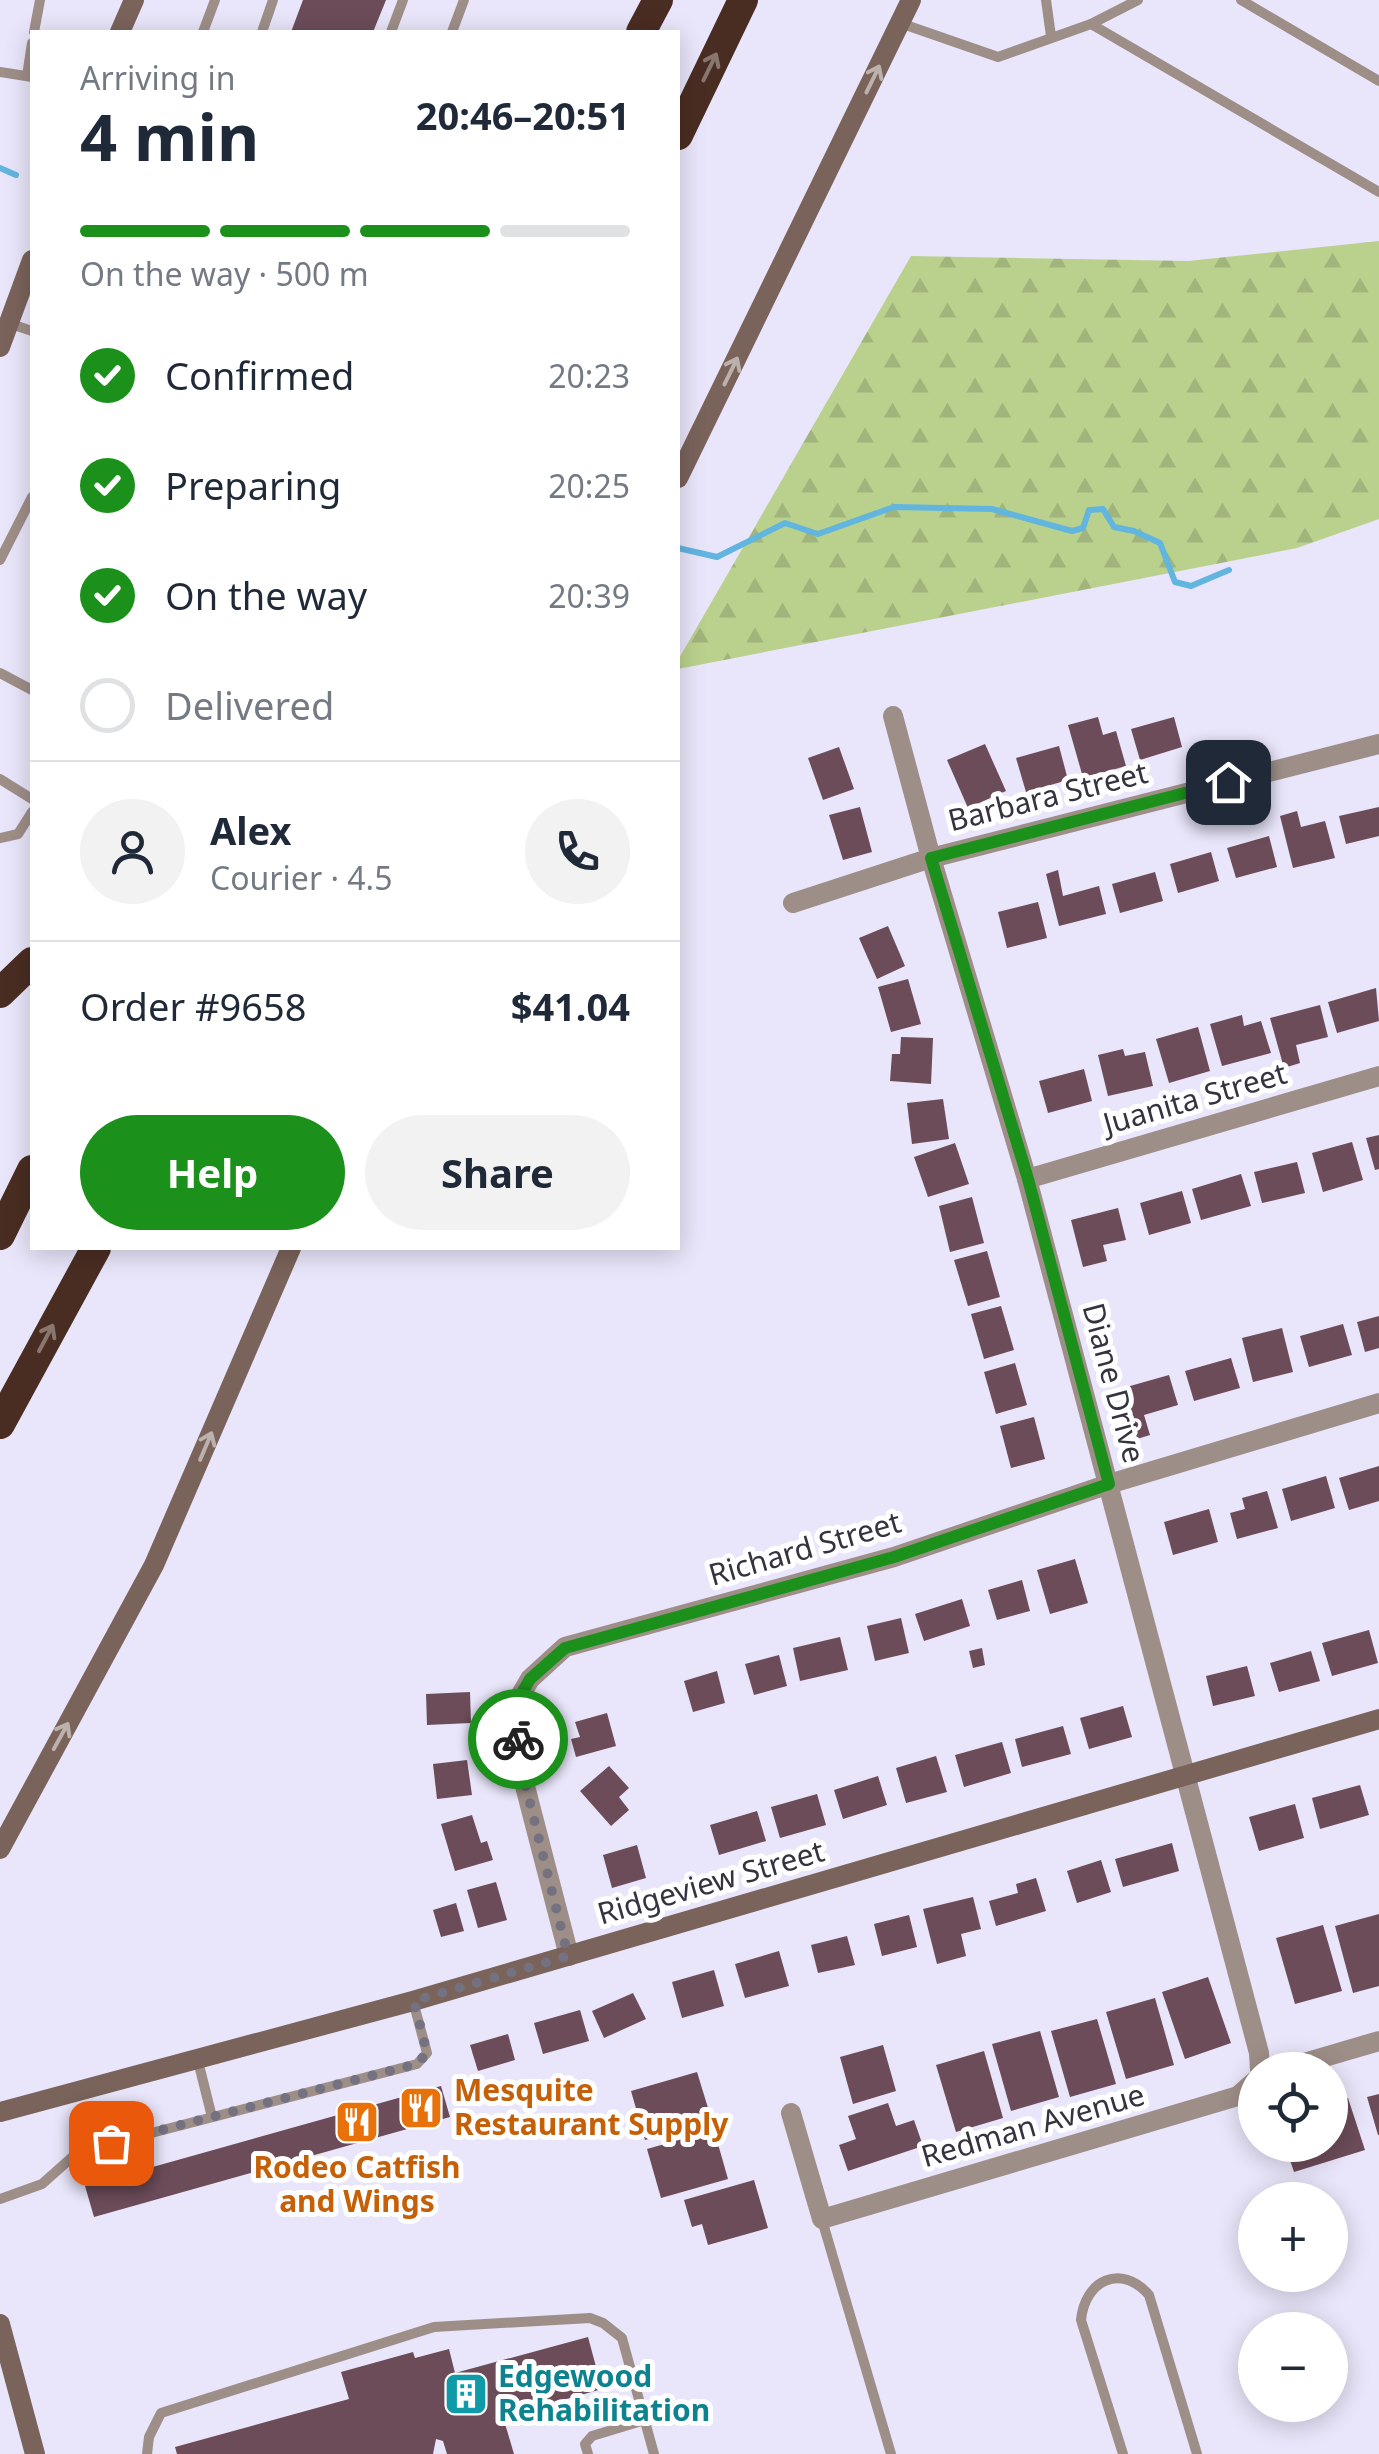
<!DOCTYPE html>
<html lang="en">
<head>
<meta charset="utf-8">
<style>
	:root { --surface:#fff; --page:#f2f2f3; --text:#1f2937; --muted:#747a83; --line:#e0e1e3; --accent:#1b911c }
	body { margin:0; font-family:"Noto Sans",sans-serif; background:var(--page); color:var(--text); height:100vh; display:flex; flex-direction:column; font-size:38px; white-space:nowrap }
	* { box-sizing:border-box; margin:0 }
	p { font-size:32px; color:var(--muted) }
	.icon { flex:none; width:55px; height:55px; fill:none; stroke:currentColor; stroke-width:2; stroke-linecap:round; stroke-linejoin:round }
	.map { position:relative; flex:1; overflow:hidden }
	.drawer { position:absolute; left:30px; top:30px; width:650px; height:1220px; display:flex; flex-direction:column; background:var(--surface); border-radius:0px; box-shadow:0 5px 25px #0003 }
	.drawer>* { flex:none }
	.controls { position:absolute; left:1238px; top:2052px; display:grid; gap:20px }
	.controls a { display:grid; place-items:center; width:110px; height:110px; border-radius:50%; background:var(--surface); box-shadow:0 5px 25px #0003; font-size:50px }
	.pin { position:absolute; display:grid; place-items:center; width:85px; height:85px; color:#fff; margin:-42px; border-radius:20px; box-shadow:0 5px 15px #0006 }
	.courier { position:absolute; display:grid; place-items:center; width:100px; height:100px; margin:-50px; border:8px solid #1b911c; border-radius:50%; background:#fff; color:#222; box-shadow:0 2px 12px #0007 }
	.head em { font-style:normal; font-weight:700 }
	.head div { display:flex; flex-direction:column-reverse }
	.head { display:flex; align-items:center; justify-content:space-between; height:170px; padding:0 50px }
	h1 { font-size:65px; font-weight:700; line-height:75px }
	.bar { display:grid; grid-template-columns:repeat(4,1fr); gap:15px 10px; align-content:center; height:120px; padding:0 50px }
	.bar i { height:12px; border-radius:8px; background:var(--line) }
	.bar .on { background:var(--accent) }
	.bar p { grid-column:span 4 }
	.line { display:flex; align-items:center; gap:25px; padding:0 50px; border-top:2px solid var(--line) }
	.line div { flex:1 }
	.round { display:grid; place-items:center; flex:none; width:105px; height:105px; border-radius:52px; background:var(--page) }
	ol { padding:0 50px; list-style:none }
	li { display:flex; align-items:center; gap:30px; height:110px }
	li p { margin-inline-start:auto }
	li .icon { padding:10px; border-radius:50%; background:var(--accent); color:#fff; stroke-width:4 }
	li:last-child { color:var(--muted) }
	li i { width:55px; height:55px; border:5px solid var(--line); border-radius:50% }
	.cta { display:flex; gap:20px; margin-top:auto; padding:20px 50px }
	.cta a { flex:1; height:115px; border-radius:60px; background:var(--accent); color:#fff; font-size:40px; font-weight:700; line-height:115px; text-align:center }
	.cta a+a { background:var(--page); color:var(--text) }
	.map>svg:first-child { display:block }
	.forest { fill:url(#forest-firs) }
	.lines { fill:none; stroke-linecap:round; stroke-linejoin:round }
	.stream { stroke:#61b5df; stroke-width:6 }
	.building { fill:#6c4c59 }
	.lane { stroke:#9e8e88; stroke-width:10 }
	.street { stroke:#9e8e88; stroke-width:20 }
	.secondary { stroke:#7a635b; stroke-width:20 }
	.highway { stroke:#4a2d22; stroke-width:30 }
	.oneway { stroke:#89766f }
	.oneway2 { stroke:#bcb1ad }
	.done { stroke:#747181; stroke-width:10; stroke-dasharray:0 18 }
	.route { stroke:#1b911c; stroke-width:12 }
	.labels { text-anchor:middle; stroke-width:10; stroke-linejoin:round; paint-order:stroke }
	.street-label { font-size:30px; fill:#353340; stroke:#fff }
	.food-label { font-size:30px; font-weight:bold; fill:#c56008; stroke:#fff; text-anchor:start }
	.culture-label { font-size:30px; font-weight:bold; fill:#0d838f; stroke:#fff; text-anchor:start }
</style>
</head>
<body>
<div class="map">
<svg width="1379" height="2454" viewBox="0 0 1379 2454">
	<defs>
		<pattern id="forest-firs" width="22" height="20" patternUnits="userSpaceOnUse" patternTransform="scale(2.5)"><rect width="22" height="20" fill="#bad18d"/><path d="M5 1l3.5 6h-7zM16 11l3.5 6h-7z" fill="#a0b47b"/></pattern>
	</defs>
	<rect width="100%" height="100%" fill="#e9e5fa"/>
	<path class="forest" d="M 1379,241 L 1379,519 L 1297,548 L 678,669 L 678,660 L 911,256 L 1188,261 Z"/>
	<g class="lines">
		<g class="stream">
			<path d="M 0,168 L 16,175"/>
			<path d="M 678,548 L 717,557 L 785,523 L 818,534 L 894,507 L 992,509 L 1072,531 L 1083,528 L 1089,510 L 1103,509 L 1114,527 L 1134,531 L 1160,543 L 1175,582 L 1191,586 L 1229,570"/>
		</g>
	</g>
	<g class="building">
		<path d="M 303,0 L 386,0 L 373,32 L 291,32 Z"/>
		<path d="M 1098,717 L 1103,735 L 1116,731 L 1126,766 L 1098,774 L 1103,791 L 1088,795 L 1068,725 Z"/>
		<path d="M 1174,717 L 1182,747 L 1140,760 L 1131,729 Z"/>
		<path d="M 985,744 L 1006,791 L 968,808 L 947,760 Z"/>
		<path d="M 1059,746 L 1068,780 L 1026,792 L 1016,758 Z"/>
		<path d="M 839,747 L 854,789 L 823,800 L 808,758 Z"/>
		<path d="M 860,807 L 872,852 L 843,860 L 829,815 Z"/>
		<path d="M 1379,807 L 1379,836 L 1346,844 L 1339,816 Z"/>
		<path d="M 1297,811 L 1301,827 L 1325,821 L 1335,858 L 1293,868 L 1280,816 Z"/>
		<path d="M 1269,836 L 1277,867 L 1236,878 L 1227,848 Z"/>
		<path d="M 1211,852 L 1219,881 L 1178,893 L 1170,864 Z"/>
		<path d="M 1058,870 L 1063,896 L 1099,886 L 1106,914 L 1059,926 L 1046,874 Z"/>
		<path d="M 1155,872 L 1163,901 L 1120,913 L 1112,884 Z"/>
		<path d="M 1038,902 L 1047,938 L 1007,948 L 998,912 Z"/>
		<path d="M 888,926 L 905,966 L 877,979 L 859,938 Z"/>
		<path d="M 908,979 L 921,1024 L 891,1032 L 878,987 Z"/>
		<path d="M 1376,988 L 1379,1021 L 1337,1033 L 1328,1002 Z"/>
		<path d="M 1320,1005 L 1328,1037 L 1296,1045 L 1300,1063 L 1284,1068 L 1270,1018 Z"/>
		<path d="M 1242,1015 L 1244,1026 L 1261,1021 L 1271,1053 L 1222,1066 L 1210,1024 Z"/>
		<path d="M 1198,1027 L 1210,1071 L 1169,1083 L 1156,1039 Z"/>
		<path d="M 901,1037 L 933,1038 L 931,1084 L 890,1081 L 892,1054 L 900,1054 Z"/>
		<path d="M 1123,1049 L 1125,1056 L 1145,1052 L 1153,1086 L 1108,1096 L 1098,1055 Z"/>
		<path d="M 1084,1069 L 1092,1101 L 1048,1113 L 1039,1081 Z"/>
		<path d="M 943,1099 L 949,1139 L 912,1144 L 907,1103 Z"/>
		<path d="M 1379,1135 L 1379,1169 L 1375,1170 L 1366,1138 Z"/>
		<path d="M 1352,1142 L 1363,1180 L 1323,1192 L 1312,1153 Z"/>
		<path d="M 955,1143 L 969,1184 L 928,1197 L 914,1157 Z"/>
		<path d="M 1297,1162 L 1305,1193 L 1262,1203 L 1254,1172 Z"/>
		<path d="M 1241,1174 L 1251,1206 L 1201,1220 L 1192,1189 Z"/>
		<path d="M 1182,1191 L 1191,1223 L 1149,1235 L 1140,1203 Z"/>
		<path d="M 972,1197 L 984,1243 L 950,1252 L 939,1206 Z"/>
		<path d="M 1118,1208 L 1126,1240 L 1103,1245 L 1107,1261 L 1083,1267 L 1071,1220 Z"/>
		<path d="M 987,1251 L 1000,1297 L 968,1306 L 954,1260 Z"/>
		<path d="M 1001,1306 L 1014,1350 L 984,1359 L 971,1314 Z"/>
		<path d="M 1379,1316 L 1379,1348 L 1365,1352 L 1357,1322 Z"/>
		<path d="M 1343,1324 L 1352,1355 L 1309,1367 L 1300,1336 Z"/>
		<path d="M 1282,1328 L 1293,1372 L 1253,1382 L 1242,1338 Z"/>
		<path d="M 1231,1358 L 1240,1388 L 1194,1401 L 1185,1371 Z"/>
		<path d="M 1015,1363 L 1027,1405 L 996,1414 L 984,1372 Z"/>
		<path d="M 1169,1375 L 1178,1405 L 1144,1415 L 1150,1435 L 1137,1439 L 1123,1388 Z"/>
		<path d="M 1034,1417 L 1045,1459 L 1011,1468 L 1000,1426 Z"/>
		<path d="M 1379,1466 L 1379,1501 L 1349,1510 L 1339,1478 Z"/>
		<path d="M 1326,1476 L 1335,1508 L 1291,1521 L 1282,1489 Z"/>
		<path d="M 1267,1491 L 1278,1528 L 1237,1539 L 1230,1513 L 1245,1509 L 1242,1498 Z"/>
		<path d="M 1209,1509 L 1218,1542 L 1173,1555 L 1164,1522 Z"/>
		<path d="M 1075,1559 L 1088,1603 L 1050,1614 L 1037,1570 Z"/>
		<path d="M 1022,1580 L 1030,1611 L 997,1620 L 988,1590 Z"/>
		<path d="M 962,1599 L 970,1626 L 924,1641 L 915,1614 Z"/>
		<path d="M 901,1618 L 909,1653 L 875,1661 L 867,1626 Z"/>
		<path d="M 1369,1630 L 1378,1663 L 1332,1676 L 1322,1643 Z"/>
		<path d="M 840,1637 L 848,1670 L 800,1681 L 793,1648 Z"/>
		<path d="M 982,1648 L 985,1665 L 973,1668 L 969,1651 Z"/>
		<path d="M 1311,1651 L 1320,1681 L 1279,1692 L 1270,1663 Z"/>
		<path d="M 779,1655 L 787,1686 L 754,1695 L 745,1664 Z"/>
		<path d="M 1247,1666 L 1255,1696 L 1213,1706 L 1206,1676 Z"/>
		<path d="M 717,1671 L 725,1703 L 693,1712 L 684,1681 Z"/>
		<path d="M 470,1692 L 471,1723 L 427,1725 L 426,1694 Z"/>
		<path d="M 1123,1706 L 1132,1737 L 1089,1749 L 1080,1718 Z"/>
		<path d="M 607,1713 L 616,1746 L 576,1757 L 571,1739 L 580,1737 L 575,1722 Z"/>
		<path d="M 1063,1726 L 1071,1754 L 1022,1767 L 1015,1739 Z"/>
		<path d="M 1002,1742 L 1011,1773 L 964,1787 L 955,1755 Z"/>
		<path d="M 936,1756 L 947,1792 L 906,1803 L 896,1768 Z"/>
		<path d="M 467,1760 L 472,1795 L 437,1799 L 433,1764 Z"/>
		<path d="M 609,1766 L 629,1788 L 619,1797 L 629,1810 L 611,1826 L 580,1791 Z"/>
		<path d="M 878,1776 L 887,1805 L 843,1819 L 834,1790 Z"/>
		<path d="M 1360,1785 L 1369,1815 L 1320,1829 L 1312,1798 Z"/>
		<path d="M 817,1794 L 826,1825 L 780,1838 L 771,1807 Z"/>
		<path d="M 1295,1804 L 1304,1838 L 1259,1851 L 1249,1817 Z"/>
		<path d="M 757,1811 L 766,1841 L 719,1855 L 710,1825 Z"/>
		<path d="M 472,1815 L 481,1843 L 487,1841 L 493,1860 L 455,1871 L 441,1824 Z"/>
		<path d="M 1172,1843 L 1179,1871 L 1123,1887 L 1115,1859 Z"/>
		<path d="M 637,1845 L 646,1878 L 612,1888 L 603,1855 Z"/>
		<path d="M 1101,1860 L 1111,1892 L 1077,1903 L 1067,1871 Z"/>
		<path d="M 1036,1878 L 1046,1911 L 996,1926 L 989,1901 L 1018,1893 L 1016,1884 Z"/>
		<path d="M 496,1882 L 507,1920 L 478,1928 L 467,1890 Z"/>
		<path d="M 973,1897 L 981,1929 L 961,1934 L 966,1956 L 937,1964 L 923,1909 Z"/>
		<path d="M 456,1903 L 464,1931 L 441,1937 L 433,1910 Z"/>
		<path d="M 1379,1914 L 1379,1986 L 1353,1993 L 1335,1926 Z"/>
		<path d="M 909,1915 L 917,1947 L 882,1956 L 874,1924 Z"/>
		<path d="M 1323,1925 L 1342,1991 L 1295,2004 L 1276,1938 Z"/>
		<path d="M 847,1936 L 855,1965 L 818,1973 L 811,1945 Z"/>
		<path d="M 779,1951 L 789,1986 L 745,1998 L 735,1964 Z"/>
		<path d="M 714,1970 L 724,2006 L 682,2018 L 672,1982 Z"/>
		<path d="M 1208,1977 L 1231,2043 L 1185,2059 L 1162,1992 Z"/>
		<path d="M 633,1993 L 646,2019 L 604,2038 L 592,2011 Z"/>
		<path d="M 1155,1998 L 1174,2065 L 1126,2079 L 1106,2012 Z"/>
		<path d="M 580,2010 L 589,2041 L 543,2054 L 534,2023 Z"/>
		<path d="M 1097,2019 L 1116,2084 L 1070,2097 L 1051,2031 Z"/>
		<path d="M 1040,2031 L 1059,2097 L 1011,2111 L 992,2044 Z"/>
		<path d="M 508,2034 L 515,2060 L 478,2071 L 470,2045 Z"/>
		<path d="M 883,2045 L 896,2091 L 853,2104 L 840,2057 Z"/>
		<path d="M 984,2051 L 1003,2118 L 956,2132 L 936,2065 Z"/>
		<path d="M 697,2072 L 712,2121 L 645,2140 L 631,2091 Z"/>
		<path d="M 441,2086 L 450,2117 L 94,2217 L 85,2186 Z"/>
		<path d="M 1379,2094 L 1379,2135 L 1378,2135 L 1367,2097 Z"/>
		<path d="M 1348,2098 L 1365,2150 L 1294,2172 L 1285,2145 L 1330,2145 L 1330,2128 L 1334,2127 L 1330,2103 Z"/>
		<path d="M 888,2103 L 896,2126 L 914,2120 L 923,2146 L 848,2171 L 839,2145 L 856,2139 L 848,2116 Z"/>
		<path d="M 714,2130 L 728,2179 L 661,2198 L 647,2149 Z"/>
		<path d="M 754,2180 L 768,2228 L 708,2245 L 702,2224 L 692,2227 L 684,2200 Z"/>
		<path d="M 588,2337 L 602,2389 L 503,2417 L 514,2454 L 447,2454 L 443,2441 L 436,2439 L 433,2454 L 177,2454 L 175,2447 L 349,2399 L 341,2372 L 413,2352 L 415,2358 L 449,2349 L 455,2373 Z"/>
	</g>
	<g class="lines">
		<g class="lane">
			<path d="M 1046,0 L 1051,36"/>
			<path d="M 1241,0 L 1379,81"/>
			<path d="M 900,23 L 998,57 L 1091,24 L 1379,192"/>
			<path d="M 1091,24 L 1138,0"/>
			<path d="M 34,32 L 40,0"/>
			<path d="M 203,32 L 215,0"/>
			<path d="M 262,32 L 273,0"/>
			<path d="M 391,32 L 403,0"/>
			<path d="M 452,32 L 464,0"/>
			<path d="M 0,72 L 32,77"/>
			<path d="M 27,76 L 32,43"/>
			<path d="M 5,322 L 32,331"/>
			<path d="M 0,560 L 32,497"/>
			<path d="M 0,673 L 32,690"/>
			<path d="M 0,779 L 32,799"/>
			<path d="M 0,838 L 18,834 L 32,812"/>
			<path d="M 198,2061 L 212,2117"/>
			<path d="M 0,2199 L 42,2184 L 78,2152 L 417,2064 L 427,2053 L 413,2001"/>
			<path d="M 822,2220 L 891,2454"/>
			<path d="M 147,2454 L 149,2437 L 161,2413 L 434,2327 L 590,2318 L 603,2323 L 622,2338 L 654,2454"/>
			<path d="M 588,2454 L 585,2444 L 592,2436 L 645,2420"/>
			<path d="M 1123,2454 L 1081,2320 C 1085,2280 1121,2263 1149,2295 L 1197,2454"/>
		</g>
		<g class="street">
			<path d="M 893,716 L 931,858 L 1027,1179 L 1259,2053 L 1260,2070"/>
			<path d="M 793,903 L 931,858 L 1379,744"/>
			<path d="M 1027,1179 L 1379,1076"/>
			<path d="M 569,1956 L 519,1763 L 516,1703 L 530,1679 L 565,1647 L 894,1557 L 1109,1484 L 1379,1403"/>
			<path d="M 1280,2070 L 1379,2041"/>
			<path d="M 791,2113 L 822,2219 L 1238,2096 L 1255,2081"/>
		</g>
		<g class="secondary">
			<path d="M 120,32 L 134,0"/>
			<path d="M 0,347 L 32,260"/>
			<path d="M 678,478 L 911,0"/>
			<path d="M 0,1849 L 154,1565 L 291,1248"/>
			<path d="M 0,2112 L 413,2001 L 1379,1719"/>
			<path d="M 0,2324 L 35,2454"/>
		</g>
		<g class="highway">
			<path d="M 641,32 L 658,0"/>
			<path d="M 678,135 L 743,0"/>
			<path d="M 0,993 L 32,962"/>
			<path d="M 0,1235 L 32,1170"/>
			<path d="M 0,1424 L 96,1248"/>
		</g>
	</g>
	<defs><path id="oneway-shaft" d="M-6 0H5M1.5-3L5.5 0L1.5 3" fill="none" stroke-width="1.6" stroke-linecap="round" stroke-linejoin="round" transform="scale(2.5)"/></defs>
	<g class="oneway">
		<use href="#oneway-shaft" transform="translate(710 67) rotate(-64)"/>
		<use href="#oneway-shaft" transform="translate(46 1338) rotate(-62)"/>
	</g>
	<g class="oneway2">
		<use href="#oneway-shaft" transform="translate(873 79) rotate(-64)"/>
		<use href="#oneway-shaft" transform="translate(731 371) rotate(-64)"/>
		<use href="#oneway-shaft" transform="translate(206 1446) rotate(-67)"/>
		<use href="#oneway-shaft" transform="translate(61 1736) rotate(-61)"/>
	</g>
	<g class="lines">
		<path class="done" d="M 111,2143 L 417,2064 L 427,2053 L 414,2001 L 568,1956 L 520,1763 L 518,1739"/>
		<path class="route" d="M 518,1739 L 516,1703 L 530,1679 L 565,1648 L 894,1557 L 1109,1484 L 1028,1179 L 931,858 L 1228,782"/>
	</g>
	<defs>
		<symbol id="restaurant-square" viewBox="-11 -11 22 22"><rect x="-9" y="-9" width="18" height="18" rx="4" fill="#e8710a" stroke="#fff"/><path d="M-5-6h1v4h1v-4h1v4h1v-4h1v5L-1.5 .5V6h-2V.5L-5-1ZM5-6V6H3V1.5H1.5Q1.5-4 5-6Z" fill="#fff"/></symbol>
		<symbol id="building-square" viewBox="-11 -11 22 22"><rect x="-9" y="-9" width="18" height="18" rx="4" fill="#0f9aa8" stroke="#fff"/><path d="M-4-6H4V6H1V3H-1V6H-4ZM-2.5-4.3h1.7v1.8h-1.7ZM.8-4.3h1.7v1.8H.8ZM-2.5-1h1.7V.8h-1.7ZM.8-1h1.7V.8H.8Z" fill="#fff"/></symbol>
	</defs>
	<g fill-rule="evenodd">
		<use href="#restaurant-square" x="396" y="2083" width="50" height="50"/>
		<use href="#restaurant-square" x="332" y="2097" width="50" height="50"/>
		<use href="#building-square" x="441" y="2369" width="50" height="50"/>
	</g>
	<g class="labels">
		<g class="street-label">
			<text transform="translate(1048 797) rotate(-14)" y="10">Barbara Street</text>
			<text transform="translate(1195 1099) rotate(-16)" y="10">Juanita Street</text>
			<text transform="translate(1113 1383) rotate(75)" y="10">Diane Drive</text>
			<text transform="translate(805 1549) rotate(-16)" y="10">Richard Street</text>
			<text transform="translate(711 1883) rotate(-16)" y="10">Ridgeview Street</text>
			<text transform="translate(1033 2126) rotate(-16)" y="10">Redman Avenue</text>
		</g>
		<g class="food-label">
			<text x="454" y="2101">Mesquite<tspan x="454" dy="34">Restaurant Supply</tspan></text>
			<text x="357" y="2178" text-anchor="middle">Rodeo Catfish<tspan x="357" dy="34">and Wings</tspan></text>
		</g>
		<g class="culture-label">
			<text x="498" y="2387">Edgewood<tspan x="498" dy="34">Rehabilitation</tspan></text>
		</g>
	</g>
</svg>
<div class="controls">
<a><svg class="icon" aria-label="locate" viewBox="0 0 24 24"><circle cx="12" cy="12" r="6"/><path d="M12 2v4M12 18v4M2 12h4M18 12h4"/></svg></a>
<a>+</a>
<a>−</a>
</div>
<div class="pin" style="left:111px;top:2143px;background:#ea580c"><svg class="icon" aria-label="bag" viewBox="0 0 24 24"><path d="M5 8h14l-1 12H6zM9 8a3 3 0 0 1 6 0"/></svg></div>
<div class="pin" style="left:1228px;top:782px;background:#1f2937"><svg class="icon" aria-label="home" viewBox="0 0 24 24"><path d="M3 11l9-7 9 7M6 9v11h12V9"/></svg></div>
<div class="courier" style="left:518px;top:1739px"><svg class="icon" aria-label="bike" viewBox="0 0 24 24"><circle cx="6" cy="16" r="4"/><circle cx="18" cy="16" r="4"/><path d="M6 16l4-8h5l3 8M10 8l3 8H6M13 5h3"/></svg></div>
<section class="drawer">
<div class="head"><div><h1>4 min</h1><p>Arriving in</p></div><em>20:46–20:51</em></div>
<div class="bar"><i class="on"></i><i class="on"></i><i class="on"></i><i></i><p>On the way · 500 m</p></div>
<ol>
<li><svg class="icon" aria-label="check" viewBox="0 0 24 24"><path d="M5 12l5 5 9-10"/></svg>Confirmed<p>20:23</p></li>
<li><svg class="icon" aria-label="check" viewBox="0 0 24 24"><path d="M5 12l5 5 9-10"/></svg>Preparing<p>20:25</p></li>
<li><svg class="icon" aria-label="check" viewBox="0 0 24 24"><path d="M5 12l5 5 9-10"/></svg>On the way<p>20:39</p></li>
<li><i></i>Delivered</li>
</ol>
<div class="line" style="height:180px"><a class="round"><svg class="icon" aria-label="person" viewBox="0 0 24 24"><circle cx="12" cy="8" r="4"/><path d="M4 21q1-7 8-7t8 7"/></svg></a><div><b>Alex</b><p>Courier · 4.5</p></div><a class="round"><svg class="icon" aria-label="phone" viewBox="0 0 24 24"><path d="M5 4h4l2 5-3 2q2 4 5 5l2-3 5 2v4C11 20 4 13 5 4z"/></svg></a></div>
<div class="line" style="height:130px"><div>Order #9658</div><b>$41.04</b></div>
<div class="cta"><a>Help</a><a>Share</a></div>
</section>
</div>
</body>
</html>
